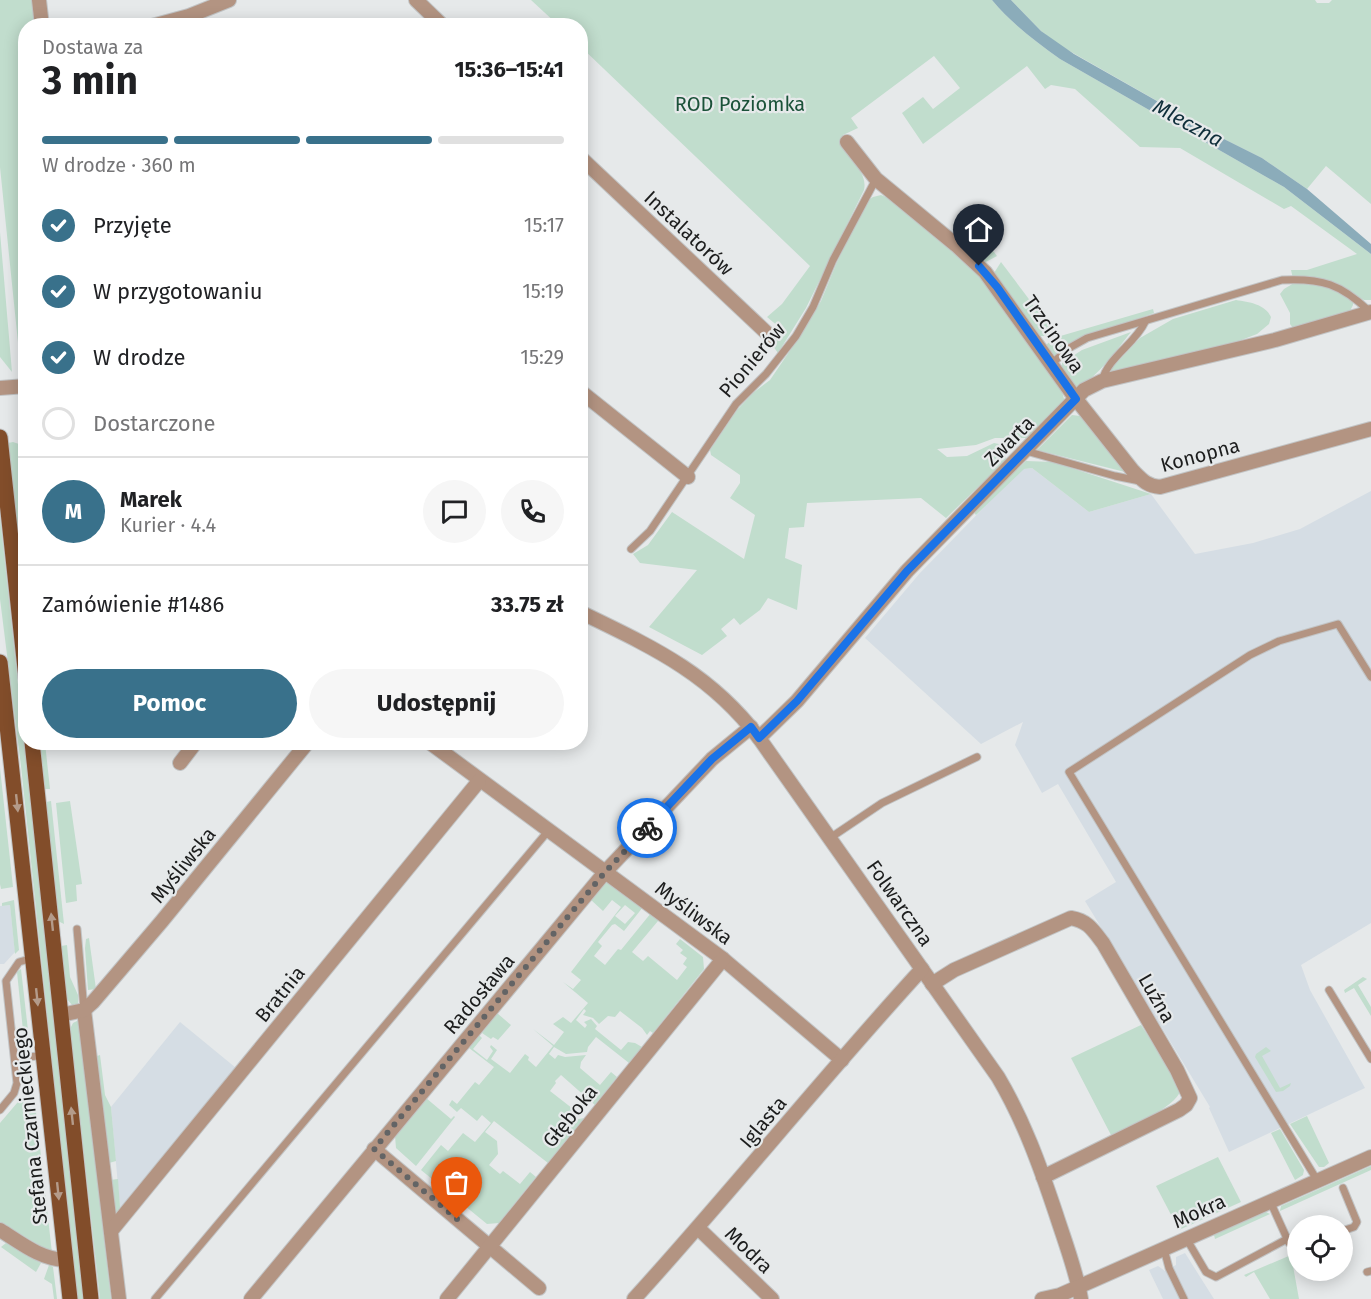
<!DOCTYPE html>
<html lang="pl">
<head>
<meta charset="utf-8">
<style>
	:root { --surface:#fff; --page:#f6f6f6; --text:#202124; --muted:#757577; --line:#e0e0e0; --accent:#39718b }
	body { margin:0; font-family:"Fira Sans",sans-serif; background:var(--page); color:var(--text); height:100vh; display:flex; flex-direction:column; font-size:22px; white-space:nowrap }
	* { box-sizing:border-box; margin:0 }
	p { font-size:20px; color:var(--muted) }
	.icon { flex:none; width:33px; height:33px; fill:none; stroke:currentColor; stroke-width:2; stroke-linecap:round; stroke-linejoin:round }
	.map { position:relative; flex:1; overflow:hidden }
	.side { position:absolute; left:18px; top:18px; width:570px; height:732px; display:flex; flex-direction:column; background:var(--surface); border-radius:24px; box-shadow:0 3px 15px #0003 }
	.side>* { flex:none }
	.fabs { position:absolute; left:1287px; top:1215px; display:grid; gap:12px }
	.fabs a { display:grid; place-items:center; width:66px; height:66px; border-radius:50%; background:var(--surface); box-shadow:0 3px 15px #0003; font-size:30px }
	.pin { position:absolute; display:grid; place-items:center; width:51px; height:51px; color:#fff; margin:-62px -26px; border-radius:50% 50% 50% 0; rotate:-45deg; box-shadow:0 0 6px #0007 }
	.pin .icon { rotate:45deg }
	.courier { position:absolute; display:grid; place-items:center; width:60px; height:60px; margin:-30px; border:4px solid #1a73e8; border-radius:50%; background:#fff; color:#222; box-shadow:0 2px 8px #0007 }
	.headline em { font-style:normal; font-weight:700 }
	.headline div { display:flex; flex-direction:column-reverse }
	.headline { display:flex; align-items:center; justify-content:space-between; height:102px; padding:0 24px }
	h1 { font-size:39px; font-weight:700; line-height:45px }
	.bar { display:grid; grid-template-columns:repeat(4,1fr); gap:9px 6px; align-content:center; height:72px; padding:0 24px }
	.bar i { height:8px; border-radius:4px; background:var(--line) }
	.bar .selected { background:var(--accent) }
	.bar p { grid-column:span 4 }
	.line { display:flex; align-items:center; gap:15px; padding:0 24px; border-top:2px solid var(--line) }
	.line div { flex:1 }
	.round { display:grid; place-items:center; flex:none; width:63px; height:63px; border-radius:32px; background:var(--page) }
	ol { padding:0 24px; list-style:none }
	li { display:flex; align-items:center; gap:18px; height:66px }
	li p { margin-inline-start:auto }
	li .icon { padding:6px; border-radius:50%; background:var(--accent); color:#fff; stroke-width:4 }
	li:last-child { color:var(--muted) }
	li i { width:33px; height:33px; border:3px solid var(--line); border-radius:50% }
	.action { display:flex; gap:12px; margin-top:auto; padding:12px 24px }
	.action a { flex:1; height:69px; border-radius:36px; background:var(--accent); color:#fff; font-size:24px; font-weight:700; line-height:69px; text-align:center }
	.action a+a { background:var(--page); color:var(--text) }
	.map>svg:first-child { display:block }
	.built { fill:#d5dde4 }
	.green { fill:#c1ddcd; fill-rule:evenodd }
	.water { fill:#8bacba }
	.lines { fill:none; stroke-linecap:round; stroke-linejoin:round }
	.service-casing { stroke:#c2c4c5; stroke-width:9 }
	.minor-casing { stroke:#c2c4c5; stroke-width:16 }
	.primary-casing { stroke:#c2c4c5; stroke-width:17 }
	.service { stroke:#b39482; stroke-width:7 }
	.minor { stroke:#b39482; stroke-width:14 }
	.primary { stroke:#824d2a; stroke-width:15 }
	.oneway { fill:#b49b8a }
	.done { stroke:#636465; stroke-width:6; stroke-dasharray:0 10.8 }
	.route { stroke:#1a73e8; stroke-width:8 }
	.labels { text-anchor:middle; stroke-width:4.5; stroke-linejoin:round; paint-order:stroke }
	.park-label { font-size:20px; fill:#1b5239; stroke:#e6e9ea }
	.street-label { font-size:20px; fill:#1c1d1d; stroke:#e6e9ea }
	.water-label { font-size:21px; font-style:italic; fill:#0e2e3a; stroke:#e6e9ea }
</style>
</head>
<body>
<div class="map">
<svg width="1371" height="1299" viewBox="0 0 1371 1299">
	<rect width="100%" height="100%" fill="#e6e9ea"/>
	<g class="built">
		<path d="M 1032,468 L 1089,512 L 1151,494 L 1195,554 L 1253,543 L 1300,529 L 1371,491 L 1371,923 L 1301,965 L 1310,990 L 1365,1088 L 1229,1152 L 1209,1108 L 1210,1107 L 1085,901 L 1116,882 L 1058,784 L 1042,793 L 1015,745 L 1023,722 L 981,744 L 865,638 L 920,573 L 998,493 L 1023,469 Z"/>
		<path d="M 10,905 L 15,952 L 4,964 L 0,964 L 0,906 Z"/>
		<path d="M 180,1022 L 236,1068 L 220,1091 L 125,1206 L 120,1208 L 111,1107 Z"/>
		<path d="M 1185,1253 L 1214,1299 L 1163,1299 L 1149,1270 L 1158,1266 L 1165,1271 L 1176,1265 L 1176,1257 Z"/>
	</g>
	<g class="green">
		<path d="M 0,0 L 32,0 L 35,25 L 26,26 L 25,370 L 21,368 L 20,362 L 0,167 Z"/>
		<path d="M 531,0 L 992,0 C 1012,24 1035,41 1060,59 L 1284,187 L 1371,254 L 1371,300 L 1364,300 L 1357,296 L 1353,299 L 1353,305 L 1349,313 L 1293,328 L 1290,324 L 1290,313 L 1280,294 L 1284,289 L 1294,283 L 1291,270 L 1307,270 L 1357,254 L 1291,206 L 1284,209 L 1180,148 L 1140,147 L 1075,89 L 1051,85 L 1045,89 L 1027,66 L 923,144 L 902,113 L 923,97 L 933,109 L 960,88 L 934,56 L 851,118 L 858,128 L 843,135 C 839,157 869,167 864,190 L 806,308 L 778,353 L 770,342 L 779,327 L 767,317 L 782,304 L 810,266 L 581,47 L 580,26 L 558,25 Z"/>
		<path d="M 1011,0 L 1315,0 L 1317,3 L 1329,3 L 1332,0 L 1371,0 L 1371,204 L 1326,166 L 1307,189 L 1262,158 L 1224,139 L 1059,45 L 1041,31 Z"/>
		<path d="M 881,195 L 888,198 L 953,251 L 981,278 L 1061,388 L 1064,399 L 1063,405 L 1031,438 L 995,438 L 976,445 L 937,449 L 947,457 L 967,456 L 994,443 L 1004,445 L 1006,460 L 946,518 L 921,498 L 807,503 L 804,527 L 789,528 L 785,558 L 802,565 L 797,610 L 768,598 L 760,610 L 740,625 L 734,618 L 721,629 L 727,636 L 702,655 L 649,627 L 697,570 L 640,563 L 633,554 L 648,545 L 672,512 L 744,559 L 755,515 L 730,498 L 740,483 L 740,475 L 711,455 L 710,450 L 737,410 L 753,393 L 770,380 L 804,330 L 821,301 L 837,262 L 867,201 L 873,197 Z"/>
		<path d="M 964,228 L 994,252 L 997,256 L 984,263 L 956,239 Z"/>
		<path d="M 0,232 L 12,372 L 0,357 Z"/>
		<path d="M 1001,262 L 1053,331 L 1044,336 L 1040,336 L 996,278 L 994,273 Z"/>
		<path d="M 1236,300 C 1249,302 1265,304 1271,317 L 1269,324 L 1257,334 L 1226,346 L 1105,375 L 1140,338 L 1173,319 Z"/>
		<path d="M 1153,309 L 1154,313 L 1080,339 L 1070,344 L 1054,356 L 1047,347 L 1047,344 L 1057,337 Z"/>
		<path d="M 1131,332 C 1117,349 1097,379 1077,387 L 1062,368 L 1062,363 L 1082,350 Z"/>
		<path d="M 1072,415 L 1080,416 L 1084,419 L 1125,472 L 1037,450 Z"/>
		<path d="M 13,442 L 19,444 L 25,497 L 22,529 L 26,561 L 25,609 L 8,443 Z"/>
		<path d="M 1026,461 L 1053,462 L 1151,494 L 1089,512 L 1032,468 L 1024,469 L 976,515 L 973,511 Z"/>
		<path d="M 0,517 L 84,1299 L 77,1299 L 21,766 L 0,599 Z"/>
		<path d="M 40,743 L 45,743 L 50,789 L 45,789 Z"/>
		<path d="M 0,768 L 13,887 L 1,889 L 0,884 Z"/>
		<path d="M 51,801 L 64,924 L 58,921 L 46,802 Z"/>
		<path d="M 70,801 L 82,884 L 76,885 L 77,901 L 66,903 L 56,803 Z"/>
		<path d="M 609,882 L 643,907 L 624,931 L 615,924 L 612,925 L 598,942 L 602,946 L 594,956 L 605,965 L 618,949 L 621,950 L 651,913 L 658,918 L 658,921 L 632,952 L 643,961 L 648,956 L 677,980 L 687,967 L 683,964 L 687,958 L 680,953 L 683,950 L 676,944 L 680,939 L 703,957 L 704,969 L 653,1033 L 650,1031 L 647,1035 L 642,1028 L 620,1011 L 615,1017 L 608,1016 L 599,1024 L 593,1018 L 583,1015 L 586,1011 L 584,1009 L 576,1020 L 585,1028 L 587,1025 L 584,1022 L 591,1019 L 597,1026 L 595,1029 L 621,1050 L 628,1042 L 635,1043 L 642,1047 L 629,1063 L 596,1037 L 588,1047 L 587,1052 L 566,1054 L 554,1047 L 549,1054 L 555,1059 L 558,1055 L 565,1057 L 586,1055 L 581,1062 L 580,1068 L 600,1085 L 611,1072 L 617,1077 L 595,1105 L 561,1075 L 555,1081 L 556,1083 L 550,1091 L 577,1112 L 567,1115 L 569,1121 L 584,1118 L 548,1163 L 494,1121 L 485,1132 L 497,1141 L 498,1154 L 489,1165 L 500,1174 L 503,1171 L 520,1184 L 530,1172 L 536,1177 L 499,1223 L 487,1224 L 421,1170 L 441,1145 L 448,1151 L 463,1133 L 475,1142 L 491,1123 L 482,1115 L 477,1121 L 461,1108 L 457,1112 L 449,1105 L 452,1100 L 457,1104 L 475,1082 L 479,1085 L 494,1067 L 469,1048 L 479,1035 L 482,1038 L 473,1049 L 487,1060 L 493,1051 L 490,1047 L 491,1045 L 497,1050 L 491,1059 L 510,1073 L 525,1054 L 529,1057 L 528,1060 L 536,1067 L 553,1046 L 533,1029 L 554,1045 L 564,1032 L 553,1024 L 563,1017 L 571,1023 L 588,1003 L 563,982 L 573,989 L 581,980 L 571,972 L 621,907 L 612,900 L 603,911 L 590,899 L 604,883 ZM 625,905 L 635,913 L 625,924 L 615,916 Z"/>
		<path d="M 14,900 L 19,950 L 15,954 L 10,905 L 2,906 L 2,903 Z"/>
		<path d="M 89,938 L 96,989 L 88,990 L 85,948 L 86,939 Z"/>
		<path d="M 67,945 L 70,977 L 78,995 L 78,1005 L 72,1005 L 66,998 L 61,946 Z"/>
		<path d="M 21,969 L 30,1048 L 25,1050 L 17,972 Z"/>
		<path d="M 1363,977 L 1367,979 L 1358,985 L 1371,1007 L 1371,1016 L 1354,988 L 1345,993 L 1344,990 Z"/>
		<path d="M 497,1013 L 511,1025 L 498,1040 L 493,1037 L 491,1039 L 482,1033 Z"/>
		<path d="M 79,1020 L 111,1299 L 100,1299 L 70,1029 L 73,1023 Z"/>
		<path d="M 1141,1025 L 1178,1081 L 1181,1090 C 1174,1109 1130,1126 1111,1135 L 1071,1058 Z"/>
		<path d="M 1266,1047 L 1271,1051 L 1262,1056 L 1280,1088 L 1291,1083 L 1290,1086 L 1283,1091 L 1276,1092 L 1255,1057 L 1256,1054 Z"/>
		<path d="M 100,1055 L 105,1095 L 111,1107 L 116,1161 L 109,1163 L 97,1056 Z"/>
		<path d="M 31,1068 L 52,1253 L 0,1222 L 0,1123 L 29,1089 L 27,1070 Z"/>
		<path d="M 426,1098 L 451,1119 L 454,1116 L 455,1117 L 416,1166 L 396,1148 L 395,1136 Z"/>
		<path d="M 1307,1116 L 1329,1163 L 1324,1167 L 1319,1167 L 1290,1124 Z"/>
		<path d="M 1280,1129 L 1304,1170 L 1303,1175 L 1295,1180 L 1271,1133 Z"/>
		<path d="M 1218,1157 L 1241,1202 L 1179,1230 L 1156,1186 Z"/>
		<path d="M 1371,1166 L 1371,1170 L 1280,1211 L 1281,1206 Z"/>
		<path d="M 118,1179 L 120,1207 L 125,1206 L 116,1213 L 110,1180 Z"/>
		<path d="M 1266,1212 L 1270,1214 L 1215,1239 L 1214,1235 L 1216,1234 Z"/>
		<path d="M 6,1243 L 41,1263 L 36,1272 L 1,1247 Z"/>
		<path d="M 1291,1255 L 1299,1299 L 1270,1299 L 1254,1272 L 1246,1277 L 1244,1275 Z"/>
		<path d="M 49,1265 L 53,1267 L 57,1299 L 54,1299 L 52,1284 L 44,1279 Z"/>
	</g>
	<path class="water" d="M 992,0 L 1011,0 L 1041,31 L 1074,54 L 1224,139 L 1262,158 L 1307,189 L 1371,244 L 1371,254 L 1284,187 L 1060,59 C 1035,41 1012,24 992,0 Z"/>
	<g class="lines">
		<defs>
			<g id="service">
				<path d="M 1051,364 L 1071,347 L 1087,338 L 1282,280 C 1322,278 1341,284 1370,312"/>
				<path d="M 1102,381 C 1108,357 1135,344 1145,322"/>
				<path d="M 1026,451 L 1115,476 L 1140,481"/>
				<path d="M 631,549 L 650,531 L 736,404 L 766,374 L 796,336 L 813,307 L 833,260 L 876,179"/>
				<path d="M 830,838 L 882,803 L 977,757"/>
				<path d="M 77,929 L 84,1010"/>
				<path d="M 1329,990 L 1371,1059"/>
				<path d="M 15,1059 L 44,1055"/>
				<path d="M 0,1110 L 14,1093 L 17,1083 L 6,981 L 19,962 L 33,958"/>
				<path d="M 1317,1180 L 1069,772 L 1250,655 L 1279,641 L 1338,624 L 1371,677"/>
				<path d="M 1270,1201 L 1289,1243 L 1298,1245"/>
				<path d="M 1342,1231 L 1354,1227 L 1357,1222 L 1343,1188"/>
				<path d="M 1186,1238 L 1206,1272 L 1216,1277 L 1287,1239"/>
				<path d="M 1164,1249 L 1169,1268 L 1184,1299"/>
				<path d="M 1367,1272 L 1371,1271"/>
				<path d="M 155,1299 L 549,830"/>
			</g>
			<g id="minor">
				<path d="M 39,0 L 42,26"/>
				<path d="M 416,0 L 443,26"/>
				<path d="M 152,26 L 189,16 L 229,0"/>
				<path d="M 847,142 L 876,179 L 956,245 L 985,272 L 1076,399 L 1133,471 C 1142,480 1147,486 1160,487 L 1371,429"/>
				<path d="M 580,157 L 770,336"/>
				<path d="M 0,388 L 26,386"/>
				<path d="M 580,391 L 688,477"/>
				<path d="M 580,612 C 652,647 710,673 759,738 L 998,1077 C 1024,1121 1040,1166 1056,1214 C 1065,1242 1076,1270 1081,1299"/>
				<path d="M 759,738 L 797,701 L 907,571 L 1084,390 L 1102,381 L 1275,340 L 1371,312"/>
				<path d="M 429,742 L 723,959 L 842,1060"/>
				<path d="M 180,763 L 196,742"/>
				<path d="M 932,984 L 954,970 L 1071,918 C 1088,921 1093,930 1103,943 L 1177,1070 L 1190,1098 L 1186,1105 L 1179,1110 L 1043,1177"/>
				<path d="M 84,1010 L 119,1299"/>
				<path d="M 61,1015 L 84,1010 L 93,1002 L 162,921 L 308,742"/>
				<path d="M 374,1149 L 539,1288"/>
				<path d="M 698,1228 L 772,1299"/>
				<path d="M 0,1230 C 21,1243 40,1259 65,1260"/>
				<path d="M 111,1231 L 479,781"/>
				<path d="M 251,1299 L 606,871 L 712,759 L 751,727"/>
				<path d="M 447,1299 L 723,959"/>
				<path d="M 634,1299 C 732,1191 823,1077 922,969"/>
				<path d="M 1042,1299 L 1060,1295 L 1371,1157"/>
			</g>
			<g id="primary">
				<path d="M 0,437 L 26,678"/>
				<path d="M 0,662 L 70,1299"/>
				<path d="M 32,742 L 91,1299"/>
			</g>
		</defs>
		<use href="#service" class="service-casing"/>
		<use href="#minor" class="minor-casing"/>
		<use href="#primary" class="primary-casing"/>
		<use href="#service" class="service"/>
		<use href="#minor" class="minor"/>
		<use href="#primary" class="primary"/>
	</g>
	<defs><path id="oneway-solid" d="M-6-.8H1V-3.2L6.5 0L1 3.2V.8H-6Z" transform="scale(1.5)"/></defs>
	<g class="oneway">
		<use href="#oneway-solid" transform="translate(17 803) rotate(84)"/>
		<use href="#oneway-solid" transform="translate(52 922) rotate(-96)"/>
		<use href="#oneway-solid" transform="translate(37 997) rotate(84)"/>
		<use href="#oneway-solid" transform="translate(72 1116) rotate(-96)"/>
		<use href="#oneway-solid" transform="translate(58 1191) rotate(84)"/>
	</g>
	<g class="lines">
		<path class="done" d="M 457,1219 L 374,1149 L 606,871 L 647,828"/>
		<path class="route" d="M 647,828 L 712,759 L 751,727 L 759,738 L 797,701 L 907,571 L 1076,399 L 997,287 L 979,266"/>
	</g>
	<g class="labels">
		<g class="park-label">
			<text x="740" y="111">ROD Poziomka</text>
		</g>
		<g class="street-label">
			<text transform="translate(689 233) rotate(43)" y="7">Instalatorów</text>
			<text transform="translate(1054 334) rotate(55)" y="7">Trzcinowa</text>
			<text transform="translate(752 360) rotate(-50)" y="7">Pionierów</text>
			<text transform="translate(1009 441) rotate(-45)" y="7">Zwarta</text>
			<text transform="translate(1200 455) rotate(-15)" y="7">Konopna</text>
			<text transform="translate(183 865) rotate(-51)" y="7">Myśliwska</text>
			<text transform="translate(900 903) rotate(55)" y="7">Folwarczna</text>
			<text transform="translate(694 913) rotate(37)" y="7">Myśliwska</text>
			<text transform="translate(280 994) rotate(-51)" y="7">Bratnia</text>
			<text transform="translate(479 994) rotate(-50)" y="7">Radosława</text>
			<text transform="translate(1157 998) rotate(60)" y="7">Luźna</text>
			<text transform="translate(570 1116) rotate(-51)" y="7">Głęboka</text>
			<text transform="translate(763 1122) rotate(-50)" y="7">Iglasta</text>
			<text transform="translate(30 1126) rotate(-96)" y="7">Stefana Czarnieckiego</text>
			<text transform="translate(1199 1211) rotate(-24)" y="7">Mokra</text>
			<text transform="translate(749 1250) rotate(44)" y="7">Modra</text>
		</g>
		<g class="water-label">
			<text transform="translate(1188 123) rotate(29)" y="7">Mleczna</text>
		</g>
	</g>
</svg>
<div class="fabs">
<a><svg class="icon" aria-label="locate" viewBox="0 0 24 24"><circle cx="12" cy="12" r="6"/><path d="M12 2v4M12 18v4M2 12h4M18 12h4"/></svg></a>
</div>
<div class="pin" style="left:457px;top:1219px;background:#ea580c"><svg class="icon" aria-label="bag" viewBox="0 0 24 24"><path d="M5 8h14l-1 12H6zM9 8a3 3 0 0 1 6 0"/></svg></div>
<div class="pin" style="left:979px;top:266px;background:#1f2937"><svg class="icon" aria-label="home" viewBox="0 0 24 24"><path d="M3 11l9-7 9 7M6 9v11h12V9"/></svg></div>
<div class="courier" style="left:647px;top:828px"><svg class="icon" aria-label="bike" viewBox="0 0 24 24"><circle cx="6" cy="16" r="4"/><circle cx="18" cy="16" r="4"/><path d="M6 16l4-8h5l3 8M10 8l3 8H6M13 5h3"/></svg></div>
<section class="side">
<div class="headline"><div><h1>3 min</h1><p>Dostawa za</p></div><em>15:36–15:41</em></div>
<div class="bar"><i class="selected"></i><i class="selected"></i><i class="selected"></i><i></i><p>W drodze · 360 m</p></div>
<ol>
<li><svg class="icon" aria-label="check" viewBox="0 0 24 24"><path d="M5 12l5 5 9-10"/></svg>Przyjęte<p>15:17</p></li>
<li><svg class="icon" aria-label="check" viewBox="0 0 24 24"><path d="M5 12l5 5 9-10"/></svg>W przygotowaniu<p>15:19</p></li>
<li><svg class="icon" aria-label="check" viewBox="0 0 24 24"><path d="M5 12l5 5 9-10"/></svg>W drodze<p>15:29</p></li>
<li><i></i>Dostarczone</li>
</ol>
<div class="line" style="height:108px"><b class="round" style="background:var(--accent);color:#fff">M</b><div><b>Marek</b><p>Kurier · 4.4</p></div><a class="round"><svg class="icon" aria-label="chat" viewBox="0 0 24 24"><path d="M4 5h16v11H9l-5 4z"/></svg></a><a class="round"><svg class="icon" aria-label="phone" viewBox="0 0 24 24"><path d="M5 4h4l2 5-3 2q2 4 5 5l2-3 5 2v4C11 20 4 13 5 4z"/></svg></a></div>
<div class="line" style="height:78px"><div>Zamówienie #1486</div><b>33.75 zł</b></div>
<div class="action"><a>Pomoc</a><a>Udostępnij</a></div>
</section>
</div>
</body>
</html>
